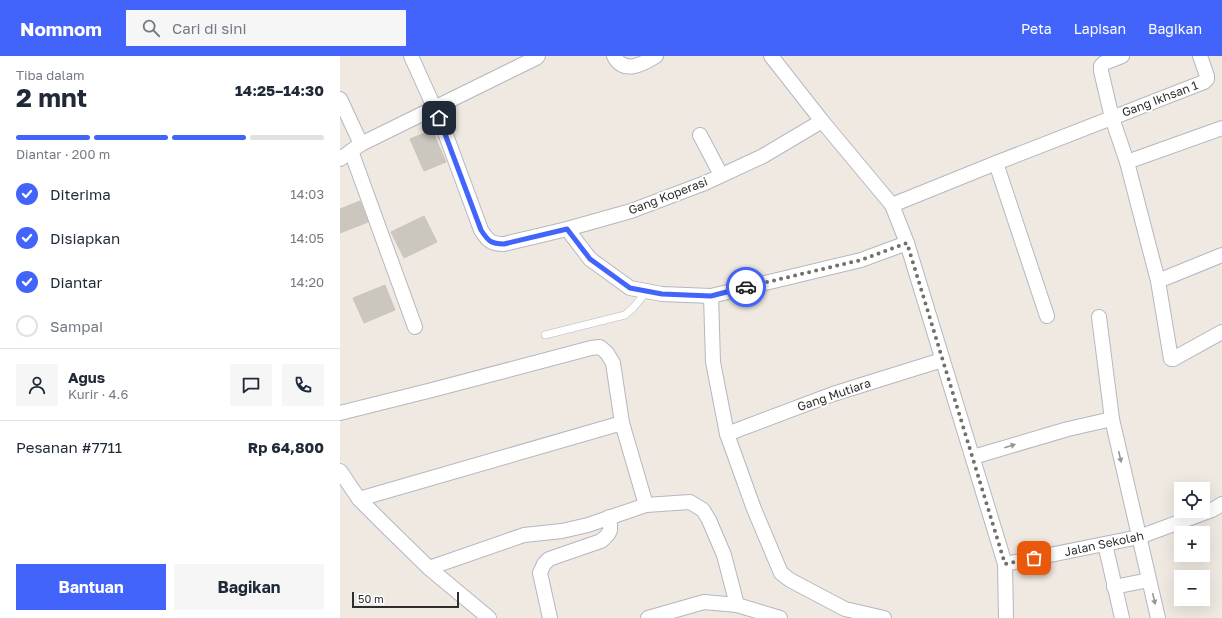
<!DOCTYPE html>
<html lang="id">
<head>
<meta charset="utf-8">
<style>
	:root { --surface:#fff; --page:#f6f6f7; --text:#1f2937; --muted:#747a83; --line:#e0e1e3; --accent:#4264fb }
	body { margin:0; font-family:"Golos Text",sans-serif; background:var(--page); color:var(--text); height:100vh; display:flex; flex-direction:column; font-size:15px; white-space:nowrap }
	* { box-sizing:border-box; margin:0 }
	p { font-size:13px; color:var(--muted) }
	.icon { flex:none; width:22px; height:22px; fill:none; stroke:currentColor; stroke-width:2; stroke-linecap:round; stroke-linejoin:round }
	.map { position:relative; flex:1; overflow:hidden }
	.details { display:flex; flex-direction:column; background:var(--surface); width:340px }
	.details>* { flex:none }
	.fabs { position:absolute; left:834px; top:426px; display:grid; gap:8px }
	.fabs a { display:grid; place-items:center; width:36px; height:36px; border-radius:0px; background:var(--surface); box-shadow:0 4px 16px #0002; font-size:20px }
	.scale { position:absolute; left:12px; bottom:10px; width:107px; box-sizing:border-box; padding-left:4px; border:2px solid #2e2e2e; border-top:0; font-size:11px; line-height:14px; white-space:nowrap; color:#2e2e2e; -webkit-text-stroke:3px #fff; paint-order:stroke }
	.pin { position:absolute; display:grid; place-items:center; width:34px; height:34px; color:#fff; margin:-17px; border-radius:8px; box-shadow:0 2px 6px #0006 }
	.courier { position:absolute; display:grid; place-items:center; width:40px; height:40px; margin:-20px; border:3px solid #4264fb; border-radius:50%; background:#fff; color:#222; box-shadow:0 1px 5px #0007 }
	.overview em { font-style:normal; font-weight:700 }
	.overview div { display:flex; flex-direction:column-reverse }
	.overview { display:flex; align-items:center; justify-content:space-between; height:68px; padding:0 16px }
	h1 { font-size:26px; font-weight:700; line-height:30px }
	.bar { display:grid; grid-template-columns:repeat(4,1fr); gap:6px 4px; align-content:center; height:48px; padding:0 16px }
	.bar i { height:5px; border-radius:3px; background:var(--line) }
	.bar .selected { background:var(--accent) }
	.bar p { grid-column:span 4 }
	.line { display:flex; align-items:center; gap:10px; padding:0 16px; border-top:1px solid var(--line) }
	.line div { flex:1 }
	.round { display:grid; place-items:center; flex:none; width:42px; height:42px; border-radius:0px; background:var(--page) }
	ol { padding:0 16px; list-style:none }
	li { display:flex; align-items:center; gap:12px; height:44px }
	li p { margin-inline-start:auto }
	li .icon { padding:4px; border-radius:50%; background:var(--accent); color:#fff; stroke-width:4 }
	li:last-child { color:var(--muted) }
	li i { width:22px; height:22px; border:2px solid var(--line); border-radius:50% }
	.action { display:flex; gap:8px; margin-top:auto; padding:8px 16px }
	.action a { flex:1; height:46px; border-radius:0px; background:var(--accent); color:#fff; font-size:16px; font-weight:700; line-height:46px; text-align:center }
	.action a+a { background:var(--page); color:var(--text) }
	header { display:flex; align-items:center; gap:24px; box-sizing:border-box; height:56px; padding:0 20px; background:var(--accent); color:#fff }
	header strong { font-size:19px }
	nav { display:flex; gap:22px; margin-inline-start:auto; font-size:14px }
	.search { width:280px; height:36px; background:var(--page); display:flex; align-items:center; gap:10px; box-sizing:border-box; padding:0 14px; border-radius:0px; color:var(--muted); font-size:15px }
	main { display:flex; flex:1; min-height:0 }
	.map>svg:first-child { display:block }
	.building { fill:#cbc7bf; stroke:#cbc5ba }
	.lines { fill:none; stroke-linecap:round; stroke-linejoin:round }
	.service-casing { stroke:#b4b7c1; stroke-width:8 }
	.minor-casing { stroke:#b4b7c1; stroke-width:16 }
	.service { stroke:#fff; stroke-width:7 }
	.minor { stroke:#fff; stroke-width:14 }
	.oneway { fill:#969696 }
	.done { stroke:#726f6d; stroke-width:4; stroke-dasharray:0 7.2 }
	.route { stroke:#4264fb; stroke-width:5 }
	.labels { text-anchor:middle; stroke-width:4; stroke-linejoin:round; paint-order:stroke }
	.street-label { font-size:12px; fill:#2e2e2e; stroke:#fff }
</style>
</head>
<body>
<header>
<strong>Nomnom</strong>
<div class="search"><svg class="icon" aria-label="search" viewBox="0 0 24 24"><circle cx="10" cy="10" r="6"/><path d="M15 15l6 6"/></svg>Cari di sini</div>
<nav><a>Peta</a><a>Lapisan</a><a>Bagikan</a></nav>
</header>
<main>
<section class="details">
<div class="overview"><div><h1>2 mnt</h1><p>Tiba dalam</p></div><em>14:25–14:30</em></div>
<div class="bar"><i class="selected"></i><i class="selected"></i><i class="selected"></i><i></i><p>Diantar · 200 m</p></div>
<ol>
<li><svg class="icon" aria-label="check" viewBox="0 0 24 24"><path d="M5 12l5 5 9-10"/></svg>Diterima<p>14:03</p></li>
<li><svg class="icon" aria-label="check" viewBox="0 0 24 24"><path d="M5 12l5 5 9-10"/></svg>Disiapkan<p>14:05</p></li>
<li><svg class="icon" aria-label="check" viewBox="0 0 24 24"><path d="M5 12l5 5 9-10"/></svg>Diantar<p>14:20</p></li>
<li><i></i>Sampai</li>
</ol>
<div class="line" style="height:72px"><a class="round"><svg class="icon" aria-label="person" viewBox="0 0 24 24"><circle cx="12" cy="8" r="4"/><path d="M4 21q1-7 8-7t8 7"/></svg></a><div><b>Agus</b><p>Kurir · 4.6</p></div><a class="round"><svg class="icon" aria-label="chat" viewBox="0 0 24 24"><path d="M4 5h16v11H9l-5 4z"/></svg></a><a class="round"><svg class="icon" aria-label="phone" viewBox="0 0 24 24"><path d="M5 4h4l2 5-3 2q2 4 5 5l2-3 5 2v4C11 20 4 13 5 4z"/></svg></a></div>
<div class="line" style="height:52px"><div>Pesanan #7711</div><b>Rp 64,800</b></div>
<div class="action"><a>Bantuan</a><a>Bagikan</a></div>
</section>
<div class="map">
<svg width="882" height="562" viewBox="0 0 882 562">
	<rect width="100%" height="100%" fill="#efe9e1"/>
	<g class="building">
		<path d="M 92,74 L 106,106 L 84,115 L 70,83 Z"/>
		<path d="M 20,145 L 28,166 L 0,177 L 0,153 Z"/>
		<path d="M 84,160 L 97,186 L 64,202 L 51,176 Z"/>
		<path d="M 45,229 L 55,254 L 24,267 L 13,242 Z"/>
	</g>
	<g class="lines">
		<defs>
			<path id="service" d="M 205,279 L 285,259 L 293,252 L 307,235"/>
			<g id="minor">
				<path d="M 71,0 L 103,71 L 141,174 C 148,185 151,188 164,188 L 227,173 L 291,155 L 365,127 L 423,100 L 482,65"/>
				<path d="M 274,0 C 284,19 303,8 316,0"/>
				<path d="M 431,0 L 482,65 L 552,149 L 567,187 L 665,508 L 666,562"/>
				<path d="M 782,0 L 764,7 L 761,10 L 761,15 L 772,62 L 787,106 L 818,225 L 831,303 L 833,303 L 882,276"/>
				<path d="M 0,43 L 21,88"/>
				<path d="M 360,79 L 381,119"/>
				<path d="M 11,95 L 75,271"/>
				<path d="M 0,103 L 21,88 L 196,2 L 198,0"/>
				<path d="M 787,106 L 882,72"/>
				<path d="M 656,107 L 707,260"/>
				<path d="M 552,149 L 656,107 L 864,26 L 867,23 L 867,20 L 860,0"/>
				<path d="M 227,173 L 250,203 L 290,232 L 322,238 L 371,240 L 521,204 L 567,187"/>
				<path d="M 818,225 L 882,199"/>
				<path d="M 371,240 L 373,306 L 387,378 L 414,453 L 441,517 L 450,524 L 505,553 L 544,562"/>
				<path d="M 759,261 L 772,363 L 818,562"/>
				<path d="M 0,357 L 92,334 L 251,292 L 260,291 L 267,297 L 273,307 L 282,367 L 306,449 L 248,469 L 222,475 L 184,479 L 89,512"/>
				<path d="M 387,378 L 493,338 L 602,304"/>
				<path d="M 633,401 L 728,373 L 772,363"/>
				<path d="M 0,415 L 19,443 L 45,469 L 89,512 L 149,562"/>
				<path d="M 19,443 L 282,367"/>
				<path d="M 306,449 L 350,446 L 363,454 L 369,464 L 384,499 L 397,549"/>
				<path d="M 765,488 L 782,562"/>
				<path d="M 665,508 L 799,481 L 872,454 L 882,448"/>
				<path d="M 774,531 L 809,524"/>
				<path d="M 210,562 L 200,517 L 204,508 L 209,503 L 261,485 C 272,476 271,474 269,461"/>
				<path d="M 308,562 L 364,546 L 397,549 L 440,562"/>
			</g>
		</defs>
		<use href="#service" class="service-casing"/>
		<use href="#minor" class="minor-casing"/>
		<use href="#service" class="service"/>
		<use href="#minor" class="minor"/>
	</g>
	<defs><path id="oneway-solid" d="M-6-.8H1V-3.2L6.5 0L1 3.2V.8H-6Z"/></defs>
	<g class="oneway">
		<use href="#oneway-solid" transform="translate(670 390) rotate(-17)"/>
		<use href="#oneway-solid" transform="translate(780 401) rotate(77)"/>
		<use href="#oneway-solid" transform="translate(814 543) rotate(77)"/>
	</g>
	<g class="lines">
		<path class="done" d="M 406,231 L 521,204 L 567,187 L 665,508 L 694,502"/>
		<path class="route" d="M 99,62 L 141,174 C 148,185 151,188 164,188 L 227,173 L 250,203 L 290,232 L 322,238 L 371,240 L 406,231"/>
	</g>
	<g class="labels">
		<g class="street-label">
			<text transform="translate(820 43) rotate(-21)" y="4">Gang Ikhsan 1</text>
			<text transform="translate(328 140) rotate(-21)" y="4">Gang Koperasi</text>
			<text transform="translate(494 339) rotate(-19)" y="4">Gang Mutiara</text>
			<text transform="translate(764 488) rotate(-12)" y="4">Jalan Sekolah</text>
		</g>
	</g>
</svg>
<div class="fabs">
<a><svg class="icon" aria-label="locate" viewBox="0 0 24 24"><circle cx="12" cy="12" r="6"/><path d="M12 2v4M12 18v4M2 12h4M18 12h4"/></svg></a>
<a>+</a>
<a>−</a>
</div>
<div class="scale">50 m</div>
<div class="pin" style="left:694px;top:502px;background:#ea580c"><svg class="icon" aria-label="bag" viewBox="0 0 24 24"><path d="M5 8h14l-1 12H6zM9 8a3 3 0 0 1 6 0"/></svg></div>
<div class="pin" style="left:99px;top:62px;background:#1f2937"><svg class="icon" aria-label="home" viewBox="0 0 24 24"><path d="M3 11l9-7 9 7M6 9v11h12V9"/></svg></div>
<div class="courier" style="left:406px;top:231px"><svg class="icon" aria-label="car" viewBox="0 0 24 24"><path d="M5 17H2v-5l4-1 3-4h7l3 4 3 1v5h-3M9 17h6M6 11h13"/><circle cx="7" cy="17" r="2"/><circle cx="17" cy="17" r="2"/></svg></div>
</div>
</main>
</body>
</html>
